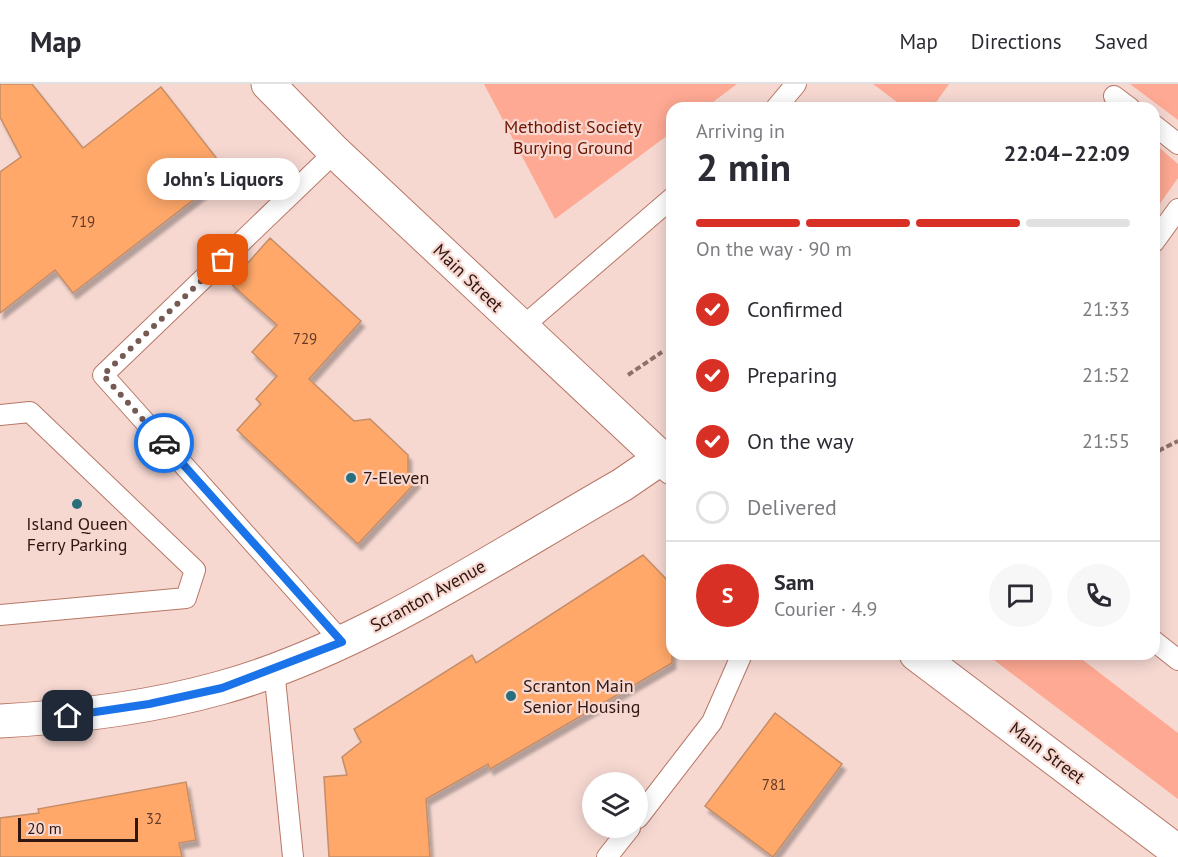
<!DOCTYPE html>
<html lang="en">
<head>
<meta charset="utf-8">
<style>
	:root { --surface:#fff; --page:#f7f7f7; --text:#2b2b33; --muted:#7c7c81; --line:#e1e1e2; --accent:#d93025 }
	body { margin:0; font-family:"PT Sans",sans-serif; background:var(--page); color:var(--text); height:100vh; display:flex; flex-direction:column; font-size:22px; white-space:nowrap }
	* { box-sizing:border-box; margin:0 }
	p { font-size:20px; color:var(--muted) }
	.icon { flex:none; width:33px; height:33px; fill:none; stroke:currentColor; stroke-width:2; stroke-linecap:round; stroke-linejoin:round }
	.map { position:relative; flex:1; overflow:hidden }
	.side { position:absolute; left:666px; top:18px; width:494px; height:558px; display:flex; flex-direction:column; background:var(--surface); border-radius:18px; box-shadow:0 3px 15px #0003 }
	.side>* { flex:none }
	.tools { position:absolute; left:582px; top:688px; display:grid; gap:12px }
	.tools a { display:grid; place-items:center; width:66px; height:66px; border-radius:50%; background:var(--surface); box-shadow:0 3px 15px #0003; font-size:30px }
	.scale { position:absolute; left:18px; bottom:15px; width:120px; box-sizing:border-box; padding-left:6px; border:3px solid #301610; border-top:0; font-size:16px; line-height:21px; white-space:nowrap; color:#301610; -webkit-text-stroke:4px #f6d8d1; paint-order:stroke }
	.pin { position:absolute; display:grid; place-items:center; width:51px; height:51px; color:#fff; margin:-26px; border-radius:12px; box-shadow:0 3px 9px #0006 }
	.courier { position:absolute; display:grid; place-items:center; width:60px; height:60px; margin:-30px; border:4px solid #1a73e8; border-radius:50%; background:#fff; color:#222; box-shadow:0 2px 8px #0007 }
	.bubble { position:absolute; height:42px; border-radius:21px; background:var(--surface); box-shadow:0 3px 15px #0003; font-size:20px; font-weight:600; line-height:42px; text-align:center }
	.headline em { font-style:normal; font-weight:600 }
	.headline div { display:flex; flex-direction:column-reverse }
	.headline { display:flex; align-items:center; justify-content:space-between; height:102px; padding:0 30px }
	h1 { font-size:39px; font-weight:600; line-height:45px }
	.bar { display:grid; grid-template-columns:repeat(4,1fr); gap:9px 6px; align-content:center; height:72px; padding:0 30px }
	.bar i { height:8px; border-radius:4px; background:var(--line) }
	.bar .selected { background:var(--accent) }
	.bar p { grid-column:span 4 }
	.line { display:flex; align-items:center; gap:15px; padding:0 30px; border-top:2px solid var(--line) }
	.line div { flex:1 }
	.round { display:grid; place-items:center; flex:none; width:63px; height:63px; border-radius:32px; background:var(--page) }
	ol { padding:0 30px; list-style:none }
	li { display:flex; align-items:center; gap:18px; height:66px }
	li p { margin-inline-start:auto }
	li .icon { padding:6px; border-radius:50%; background:var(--accent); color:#fff; stroke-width:4 }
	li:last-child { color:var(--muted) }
	li i { width:33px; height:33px; border:3px solid var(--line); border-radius:50% }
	header { display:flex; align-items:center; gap:36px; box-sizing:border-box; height:84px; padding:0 30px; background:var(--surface); border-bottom:2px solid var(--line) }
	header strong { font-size:28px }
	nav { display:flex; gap:33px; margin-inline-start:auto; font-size:21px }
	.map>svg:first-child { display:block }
	.green { fill:#fea993 }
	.building { fill:#ffa86b; stroke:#c58d67; stroke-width:1.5; filter:url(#shadow) }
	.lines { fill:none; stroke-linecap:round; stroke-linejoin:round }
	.service-casing { stroke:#b87766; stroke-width:22 }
	.tertiary-casing { stroke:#b87766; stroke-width:35 }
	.primary-casing { stroke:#b87766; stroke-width:35 }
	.path { stroke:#8d716a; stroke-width:4; stroke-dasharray:6 3; stroke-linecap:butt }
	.service { stroke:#fff; stroke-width:20 }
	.tertiary { stroke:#fff; stroke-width:33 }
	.primary { stroke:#fff; stroke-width:33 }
	.done { stroke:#755a54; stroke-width:6; stroke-dasharray:0 10.8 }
	.route { stroke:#1a73e8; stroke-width:8 }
	.poi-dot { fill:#296e7d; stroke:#f6d8d1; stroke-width:2 }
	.labels { text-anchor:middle; stroke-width:4.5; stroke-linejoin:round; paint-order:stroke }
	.number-label { font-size:15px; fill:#643a27 }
	.park-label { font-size:18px; fill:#6e1500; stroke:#f6d8d1 }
	.street-label { font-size:18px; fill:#301610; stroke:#f6d8d1 }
	.poi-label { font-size:18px; fill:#301610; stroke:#f6d8d1; text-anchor:start }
</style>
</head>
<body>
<header>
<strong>Map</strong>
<nav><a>Map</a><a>Directions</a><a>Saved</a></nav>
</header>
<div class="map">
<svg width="1178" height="773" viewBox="0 0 1178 773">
	<defs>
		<filter id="shadow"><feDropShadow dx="3.5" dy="6" stdDeviation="1.5" flood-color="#0004"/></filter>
	</defs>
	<rect width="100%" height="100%" fill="#f6d8d1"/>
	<g class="green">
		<path d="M 484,0 L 737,0 L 705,24 L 672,24 L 672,48 L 555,135 Z"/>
		<path d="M 873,0 L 949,0 L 932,24 L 905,24 Z"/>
		<path d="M 1130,0 L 1178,0 L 1178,36 Z"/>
		<path d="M 1154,59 L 1178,80 L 1178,94 L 1154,128 Z"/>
		<path d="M 986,570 L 1075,570 L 1178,649 L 1178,715 Z"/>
	</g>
	<g class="building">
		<path d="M 0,0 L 32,0 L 83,64 L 161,3 L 228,89 L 73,209 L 55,186 L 0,229 L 0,88 L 21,73 L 0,33 Z"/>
		<path d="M 270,154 L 361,237 L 309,295 L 354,337 L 370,335 L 408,371 L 408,388 L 417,397 L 358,460 L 237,346 L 261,320 L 256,315 L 277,292 L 252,268 L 277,241 L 230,199 Z"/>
		<path d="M 643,471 L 672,501 L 672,579 L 490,685 L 488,680 L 426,715 L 430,773 L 329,773 L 324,693 L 347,691 L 342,673 L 361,658 L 354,645 L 472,571 L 476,579 Z"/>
		<path d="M 775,629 L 842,680 L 773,773 L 705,722 Z"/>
		<path d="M 186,698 L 196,756 L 179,759 L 182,773 L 0,773 L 0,734 L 39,729 L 38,725 Z"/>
	</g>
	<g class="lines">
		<defs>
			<g id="service">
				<path d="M 1114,12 L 1130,24"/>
				<path d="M 776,24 L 796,0"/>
				<path d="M 1154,41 L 1178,60"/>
				<path d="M 335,68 L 103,291 L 342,558"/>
				<path d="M 1154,158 L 1178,125"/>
				<path d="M 521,244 L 672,114"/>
				<path d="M 0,331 L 30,328 L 195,486 L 186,514 L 0,531"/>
				<path d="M 1154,557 L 1178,576"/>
				<path d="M 274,585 L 293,773"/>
				<path d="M 638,734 L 712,638 L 742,570"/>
				<path d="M 607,773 L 630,744"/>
			</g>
			<path id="tertiary" d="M 0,637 C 74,633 149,624 220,604 C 359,566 497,472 622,401 L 660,375"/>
			<g id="primary">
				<path d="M 268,0 L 335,68 L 672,384"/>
				<path d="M 916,570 L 1178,768"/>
			</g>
		</defs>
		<use href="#service" class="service-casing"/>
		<use href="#tertiary" class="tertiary-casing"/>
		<use href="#primary" class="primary-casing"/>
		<g class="path">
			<path d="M 628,291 L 662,268"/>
			<path d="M 1154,375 L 1160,366 L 1178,357"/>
		</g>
		<use href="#service" class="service"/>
		<use href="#tertiary" class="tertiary"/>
		<use href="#primary" class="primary"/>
	</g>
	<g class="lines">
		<path class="done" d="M 164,359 L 103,291 L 223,176"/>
		<path class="route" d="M 68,632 L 149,620 L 222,604 L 342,558 L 164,359"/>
	</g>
	<g class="poi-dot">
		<circle cx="351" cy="394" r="6"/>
		<circle cx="77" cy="420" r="6"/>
		<circle cx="511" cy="612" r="6"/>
	</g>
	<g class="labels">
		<g class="number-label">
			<text x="83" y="143">719</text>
			<text x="305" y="260">729</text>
			<text x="774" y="706">781</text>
			<text x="154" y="740">32</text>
		</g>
		<g class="park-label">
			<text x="573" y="49">Methodist Society<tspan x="573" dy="21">Burying Ground</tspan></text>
		</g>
		<g class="street-label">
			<text transform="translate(468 194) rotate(44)" y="6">Main Street</text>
			<text transform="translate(428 512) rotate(-29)" y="6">Scranton Avenue</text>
			<text transform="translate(1047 669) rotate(37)" y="6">Main Street</text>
		</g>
		<g class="poi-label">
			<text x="363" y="400">7-Eleven</text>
			<text x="77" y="446" text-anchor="middle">Island Queen<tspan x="77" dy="21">Ferry Parking</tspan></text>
			<text x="523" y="608">Scranton Main<tspan x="523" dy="21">Senior Housing</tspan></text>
		</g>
	</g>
</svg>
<div class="tools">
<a><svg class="icon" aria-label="layers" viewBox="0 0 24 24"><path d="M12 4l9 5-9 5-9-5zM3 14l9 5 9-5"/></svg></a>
</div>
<div class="scale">20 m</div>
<div class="pin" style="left:223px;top:176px;background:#ea580c"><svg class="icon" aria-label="bag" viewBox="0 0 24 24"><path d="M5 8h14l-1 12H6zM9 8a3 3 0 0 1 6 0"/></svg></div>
<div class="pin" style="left:68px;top:632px;background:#1f2937"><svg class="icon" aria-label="home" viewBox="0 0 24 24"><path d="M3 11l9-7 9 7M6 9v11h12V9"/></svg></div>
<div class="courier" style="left:164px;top:359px"><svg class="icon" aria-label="car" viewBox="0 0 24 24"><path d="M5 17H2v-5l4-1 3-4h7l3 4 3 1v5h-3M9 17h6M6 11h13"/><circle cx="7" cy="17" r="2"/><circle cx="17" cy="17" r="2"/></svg></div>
<div class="bubble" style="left:147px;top:74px;width:153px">John's Liquors</div>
<section class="side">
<div class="headline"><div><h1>2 min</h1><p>Arriving in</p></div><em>22:04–22:09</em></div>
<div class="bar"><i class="selected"></i><i class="selected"></i><i class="selected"></i><i></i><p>On the way · 90 m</p></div>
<ol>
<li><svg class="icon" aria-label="check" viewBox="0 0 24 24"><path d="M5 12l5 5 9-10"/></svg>Confirmed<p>21:33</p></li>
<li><svg class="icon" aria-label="check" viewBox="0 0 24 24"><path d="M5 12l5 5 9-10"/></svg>Preparing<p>21:52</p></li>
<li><svg class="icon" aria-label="check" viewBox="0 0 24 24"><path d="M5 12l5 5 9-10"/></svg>On the way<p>21:55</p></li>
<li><i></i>Delivered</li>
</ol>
<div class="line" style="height:108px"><b class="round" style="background:var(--accent);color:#fff">S</b><div><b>Sam</b><p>Courier · 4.9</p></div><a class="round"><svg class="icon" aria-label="chat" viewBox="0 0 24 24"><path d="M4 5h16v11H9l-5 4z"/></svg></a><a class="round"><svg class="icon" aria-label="phone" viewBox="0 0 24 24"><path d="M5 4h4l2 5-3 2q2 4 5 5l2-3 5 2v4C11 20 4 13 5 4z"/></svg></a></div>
</section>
</div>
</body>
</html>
